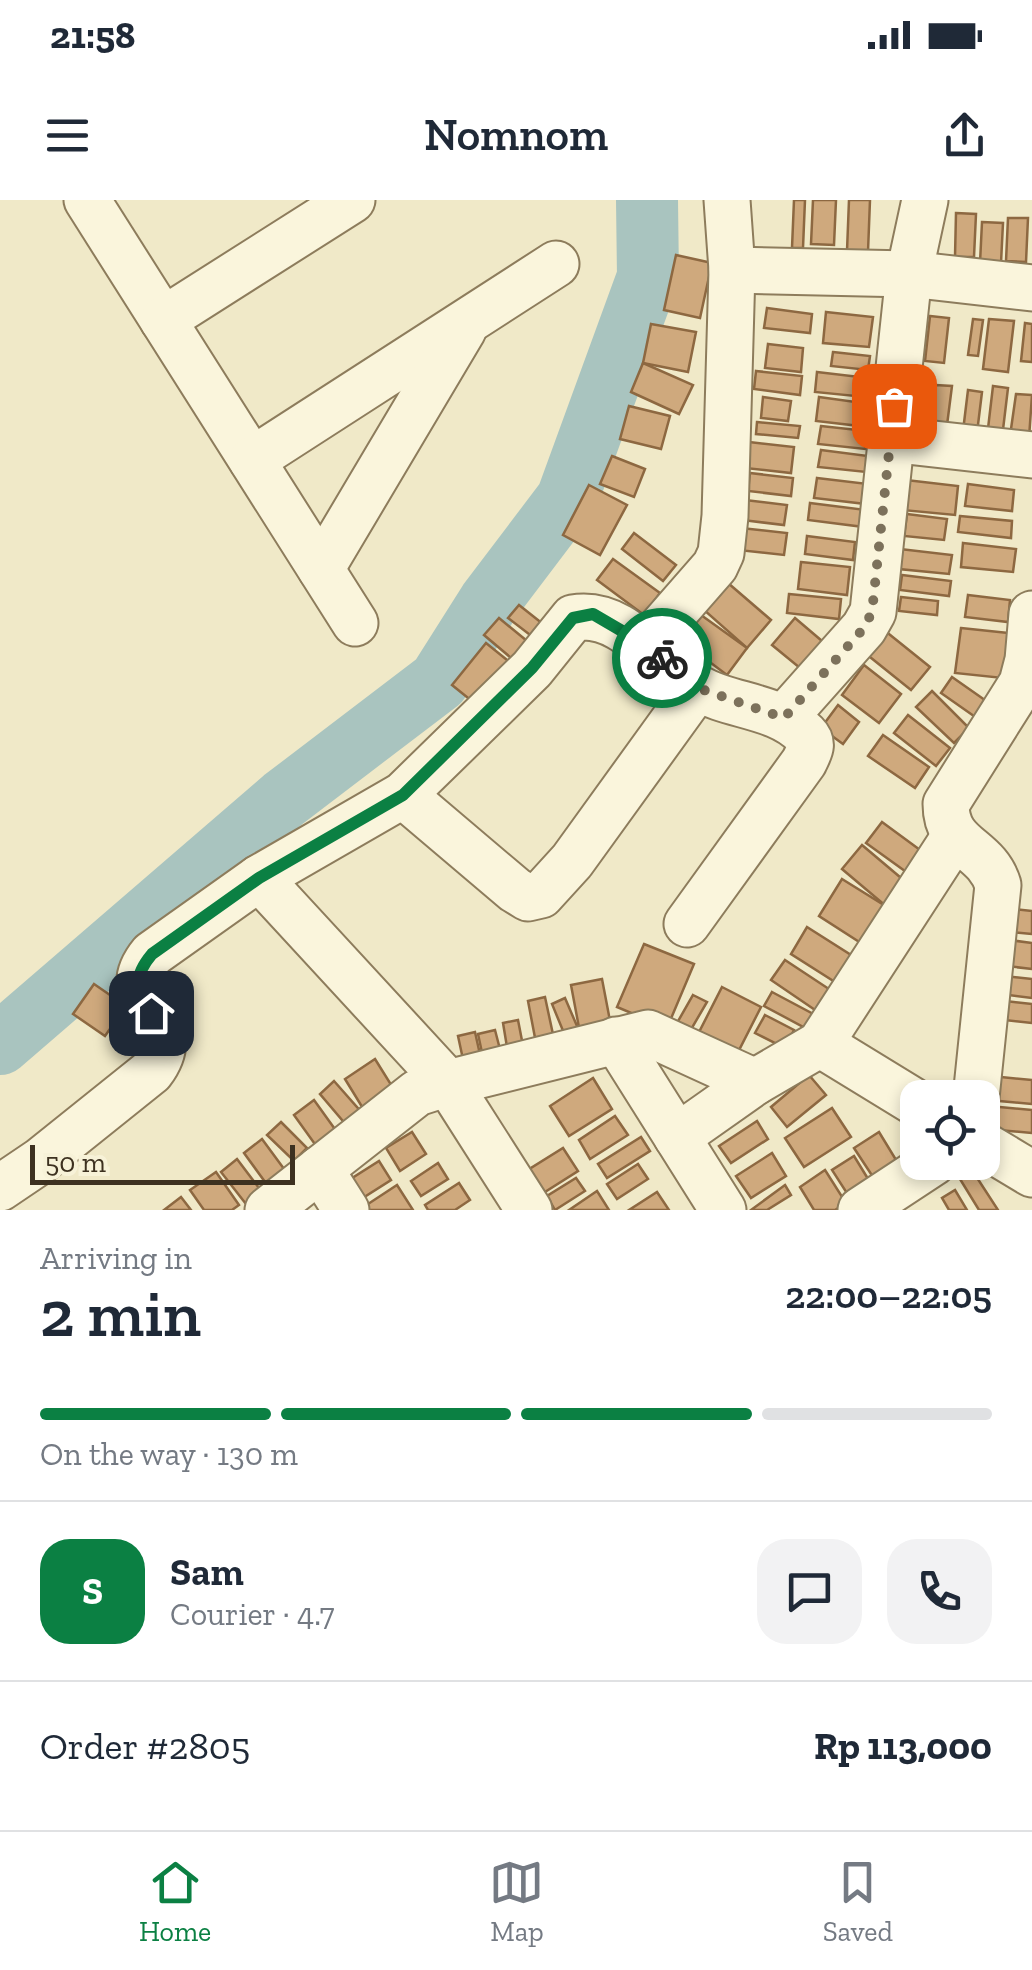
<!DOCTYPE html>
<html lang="en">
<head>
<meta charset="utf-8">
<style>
	:root { --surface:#fff; --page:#f2f2f3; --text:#1f2937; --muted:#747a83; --line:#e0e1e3; --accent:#0b8043 }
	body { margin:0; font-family:"Zilla Slab",serif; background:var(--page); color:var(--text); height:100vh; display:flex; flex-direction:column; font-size:38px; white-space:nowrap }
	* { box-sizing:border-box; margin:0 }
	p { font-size:32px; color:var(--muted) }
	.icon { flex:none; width:55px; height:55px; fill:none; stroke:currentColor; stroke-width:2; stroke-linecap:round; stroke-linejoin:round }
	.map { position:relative; height:1010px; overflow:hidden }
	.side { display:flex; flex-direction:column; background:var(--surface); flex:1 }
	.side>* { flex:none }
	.buttons { position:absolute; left:900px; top:880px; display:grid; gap:20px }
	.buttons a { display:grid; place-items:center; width:100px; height:100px; border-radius:20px; background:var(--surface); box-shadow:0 5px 15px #0003; font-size:50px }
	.scale { position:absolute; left:30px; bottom:25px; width:265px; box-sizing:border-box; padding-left:10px; border:5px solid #3d3120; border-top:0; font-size:28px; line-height:35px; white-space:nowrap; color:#3d3120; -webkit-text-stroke:8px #f7f2d8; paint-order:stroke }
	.pin { position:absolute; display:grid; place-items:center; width:85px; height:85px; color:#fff; margin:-42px; border-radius:20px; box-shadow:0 5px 15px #0006 }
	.courier { position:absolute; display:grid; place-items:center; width:100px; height:100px; margin:-50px; border:8px solid #0b8043; border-radius:50%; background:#fff; color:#222; box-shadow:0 2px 12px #0007 }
	.head em { font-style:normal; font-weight:600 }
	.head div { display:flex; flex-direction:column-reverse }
	.head { display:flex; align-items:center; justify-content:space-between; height:170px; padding:0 40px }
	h1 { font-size:65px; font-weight:600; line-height:75px }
	.bar { display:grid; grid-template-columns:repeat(4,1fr); gap:15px 10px; align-content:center; height:120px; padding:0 40px }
	.bar i { height:12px; border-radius:8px; background:var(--line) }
	.bar .selected { background:var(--accent) }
	.bar p { grid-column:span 4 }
	.line { display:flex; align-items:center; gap:25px; padding:0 40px; border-top:2px solid var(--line) }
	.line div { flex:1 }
	.round { display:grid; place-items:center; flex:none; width:105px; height:105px; border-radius:30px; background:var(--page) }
	.status { display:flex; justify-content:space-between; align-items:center; height:70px; padding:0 50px; background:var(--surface); direction:ltr }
	.status svg { height:28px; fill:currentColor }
	header { display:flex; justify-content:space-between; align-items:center; height:130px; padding:0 40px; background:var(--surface); font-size:45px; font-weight:600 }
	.tab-bar { display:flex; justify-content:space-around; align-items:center; height:140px; border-top:2px solid var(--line); background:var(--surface); font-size:28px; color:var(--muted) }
	.tab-bar a { display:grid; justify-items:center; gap:5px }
	.tab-bar .selected { color:var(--accent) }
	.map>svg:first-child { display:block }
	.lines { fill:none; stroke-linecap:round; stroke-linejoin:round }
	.river { stroke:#a9c4bf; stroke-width:62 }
	.building { fill:#cfa97d; stroke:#8d6841; stroke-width:2.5 }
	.minor-casing { stroke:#8d7c5c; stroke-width:49 }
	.minor { stroke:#faf5dc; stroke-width:45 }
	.done { stroke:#7c715b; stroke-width:10; stroke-dasharray:0 18 }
	.route { stroke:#0b8043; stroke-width:12 }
</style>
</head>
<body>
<div class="status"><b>21:58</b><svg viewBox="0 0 49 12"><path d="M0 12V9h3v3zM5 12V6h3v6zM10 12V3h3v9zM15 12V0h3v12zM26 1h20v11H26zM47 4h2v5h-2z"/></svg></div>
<header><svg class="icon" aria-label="menu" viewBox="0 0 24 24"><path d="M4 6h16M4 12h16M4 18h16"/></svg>Nomnom<svg class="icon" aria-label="share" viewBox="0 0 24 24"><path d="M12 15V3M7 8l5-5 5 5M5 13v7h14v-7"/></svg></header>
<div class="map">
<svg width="1032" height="1010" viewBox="0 0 1032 1010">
	<rect width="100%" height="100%" fill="#f0e9c8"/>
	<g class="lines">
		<path class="river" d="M 0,844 L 284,599 L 439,481 L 489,402 L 567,299 L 648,77 L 647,0"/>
	</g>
	<g class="building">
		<path d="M 794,0 L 805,0 L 803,48 L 792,48 Z"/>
		<path d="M 813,0 L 836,0 L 834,45 L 811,44 Z"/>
		<path d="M 849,0 L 870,0 L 868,52 L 847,51 Z"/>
		<path d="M 956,13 L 976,14 L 974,57 L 955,57 Z"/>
		<path d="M 1008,18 L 1028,18 L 1026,62 L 1006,61 Z"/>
		<path d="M 982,22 L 1003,23 L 1001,63 L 980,63 Z"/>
		<path d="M 676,55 L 712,63 L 700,118 L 664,110 Z"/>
		<path d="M 767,108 L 812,114 L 810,133 L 764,128 Z"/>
		<path d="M 826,112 L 873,117 L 869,147 L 823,143 Z"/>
		<path d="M 930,116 L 949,118 L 944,163 L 925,161 Z"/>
		<path d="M 973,119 L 983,120 L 978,156 L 968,155 Z"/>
		<path d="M 989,119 L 1014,121 L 1008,172 L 983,169 Z"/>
		<path d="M 1025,123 L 1032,124 L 1032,162 L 1021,161 Z"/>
		<path d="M 651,124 L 696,132 L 688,172 L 643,163 Z"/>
		<path d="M 768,144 L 803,148 L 801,172 L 765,168 Z"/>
		<path d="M 833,152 L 870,156 L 868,170 L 831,166 Z"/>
		<path d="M 643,163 L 693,185 L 679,214 L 631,192 Z"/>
		<path d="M 756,171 L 802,176 L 800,195 L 754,189 Z"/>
		<path d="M 817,172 L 877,179 L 875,198 L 815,192 Z"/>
		<path d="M 935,185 L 952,186 L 946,233 L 930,231 Z"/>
		<path d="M 993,186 L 1008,188 L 1002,238 L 987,237 Z"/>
		<path d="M 968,190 L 982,192 L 977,233 L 963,231 Z"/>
		<path d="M 1016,194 L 1032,195 L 1029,238 L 1010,236 Z"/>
		<path d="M 763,197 L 791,201 L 788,221 L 761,218 Z"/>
		<path d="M 819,197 L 863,203 L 860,226 L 816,221 Z"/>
		<path d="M 629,206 L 670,216 L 661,249 L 620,239 Z"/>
		<path d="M 757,222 L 800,226 L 798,238 L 756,234 Z"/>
		<path d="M 821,226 L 867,231 L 865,249 L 818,244 Z"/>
		<path d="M 749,242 L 794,247 L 791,273 L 745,268 Z"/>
		<path d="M 821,250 L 868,256 L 866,272 L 818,267 Z"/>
		<path d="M 612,256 L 645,269 L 634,297 L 600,284 Z"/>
		<path d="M 750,273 L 793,278 L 791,296 L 748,291 Z"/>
		<path d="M 817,278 L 868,284 L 866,304 L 814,298 Z"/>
		<path d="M 906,280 L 958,286 L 955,315 L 902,310 Z"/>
		<path d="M 968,284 L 1014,290 L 1012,311 L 965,306 Z"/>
		<path d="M 589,285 L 627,305 L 600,355 L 563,335 Z"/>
		<path d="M 745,300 L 787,305 L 784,325 L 742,320 Z"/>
		<path d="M 810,303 L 866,310 L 864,327 L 808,320 Z"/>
		<path d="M 907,314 L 947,319 L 944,340 L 904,336 Z"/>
		<path d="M 960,316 L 1012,321 L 1011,338 L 958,332 Z"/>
		<path d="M 741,328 L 787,333 L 784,355 L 738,350 Z"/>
		<path d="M 634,333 L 676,365 L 663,381 L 622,349 Z"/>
		<path d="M 807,336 L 855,342 L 853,360 L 805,354 Z"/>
		<path d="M 963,343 L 1016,349 L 1013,372 L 961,367 Z"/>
		<path d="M 900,349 L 952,355 L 949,374 L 899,369 Z"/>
		<path d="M 613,359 L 660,393 L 644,415 L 597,380 Z"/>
		<path d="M 801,362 L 850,367 L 847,395 L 798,389 Z"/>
		<path d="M 902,375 L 951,381 L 949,396 L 900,390 Z"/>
		<path d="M 728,383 L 771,420 L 747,448 L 704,410 Z"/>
		<path d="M 789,394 L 841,399 L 839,419 L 787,413 Z"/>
		<path d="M 968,395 L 1010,400 L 1008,422 L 965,417 Z"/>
		<path d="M 901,397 L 938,401 L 937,415 L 899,411 Z"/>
		<path d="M 519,405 L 548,428 L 538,441 L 508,418 Z"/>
		<path d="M 694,410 L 747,448 L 727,475 L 675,436 Z"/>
		<path d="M 499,418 L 538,450 L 523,468 L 484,435 Z"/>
		<path d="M 795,418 L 822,441 L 800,468 L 772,445 Z"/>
		<path d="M 961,428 L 1018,434 L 1012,479 L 955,473 Z"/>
		<path d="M 884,430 L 930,467 L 911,490 L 865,453 Z"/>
		<path d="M 486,443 L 517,468 L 483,510 L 452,485 Z"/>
		<path d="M 864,465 L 901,494 L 879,523 L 842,495 Z"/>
		<path d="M 952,477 L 992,505 L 981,521 L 941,493 Z"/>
		<path d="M 932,491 L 969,528 L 954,543 L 916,507 Z"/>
		<path d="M 838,505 L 859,522 L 843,544 L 821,528 Z"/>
		<path d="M 908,515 L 950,548 L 936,566 L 894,533 Z"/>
		<path d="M 883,535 L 929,567 L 915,588 L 868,556 Z"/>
		<path d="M 882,622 L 931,658 L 916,679 L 866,643 Z"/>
		<path d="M 862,645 L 907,683 L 887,707 L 842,669 Z"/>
		<path d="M 842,679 L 887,707 L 864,745 L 819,716 Z"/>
		<path d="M 1005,708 L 1032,711 L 1032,734 L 1002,731 Z"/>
		<path d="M 807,727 L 862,762 L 846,789 L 791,754 Z"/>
		<path d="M 1002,739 L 1032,743 L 1032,769 L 998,765 Z"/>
		<path d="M 644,744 L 694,764 L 667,828 L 617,807 Z"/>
		<path d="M 785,760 L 835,793 L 821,814 L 771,780 Z"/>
		<path d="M 1004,776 L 1032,779 L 1032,798 L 1001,794 Z"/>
		<path d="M 602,779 L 611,826 L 580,833 L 571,785 Z"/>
		<path d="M 94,784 L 126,806 L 105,836 L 73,814 Z"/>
		<path d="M 722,787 L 761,807 L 734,860 L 695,840 Z"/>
		<path d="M 772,792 L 817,816 L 809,830 L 764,806 Z"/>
		<path d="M 693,795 L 707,802 L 686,838 L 673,830 Z"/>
		<path d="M 545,797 L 554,839 L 536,843 L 528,801 Z"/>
		<path d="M 565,798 L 580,833 L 566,838 L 552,804 Z"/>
		<path d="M 997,800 L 1032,804 L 1032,823 L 995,819 Z"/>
		<path d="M 765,815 L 794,830 L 785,848 L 755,833 Z"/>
		<path d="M 518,820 L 524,851 L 508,853 L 503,823 Z"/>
		<path d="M 495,830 L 502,857 L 484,862 L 478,834 Z"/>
		<path d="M 475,832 L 481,859 L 464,864 L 458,836 Z"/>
		<path d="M 375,859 L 395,891 L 364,910 L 345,879 Z"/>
		<path d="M 809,875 L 826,895 L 787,927 L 771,907 Z"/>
		<path d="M 991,876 L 1032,880 L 1032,904 L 989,900 Z"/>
		<path d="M 593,878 L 612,909 L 569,936 L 550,906 Z"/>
		<path d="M 334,881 L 363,914 L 348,927 L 320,894 Z"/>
		<path d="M 314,900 L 337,932 L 317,947 L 294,915 Z"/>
		<path d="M 989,906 L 1032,910 L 1032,933 L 987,929 Z"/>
		<path d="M 832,908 L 851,937 L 804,967 L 785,938 Z"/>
		<path d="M 615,916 L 628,935 L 590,959 L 579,940 Z"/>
		<path d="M 757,921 L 768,939 L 731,963 L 719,946 Z"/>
		<path d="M 281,922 L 307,948 L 294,961 L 267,935 Z"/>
		<path d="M 412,932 L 426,954 L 400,971 L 386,948 Z"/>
		<path d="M 879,932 L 901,968 L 877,983 L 854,948 Z"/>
		<path d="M 641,937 L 650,951 L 607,978 L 598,964 Z"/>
		<path d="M 262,939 L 287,973 L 268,986 L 244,953 Z"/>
		<path d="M 563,948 L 578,971 L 537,997 L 523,973 Z"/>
		<path d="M 772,953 L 786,976 L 751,998 L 736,976 Z"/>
		<path d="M 854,956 L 873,987 L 852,1001 L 832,970 Z"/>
		<path d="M 237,959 L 262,992 L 246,1004 L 221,972 Z"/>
		<path d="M 379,961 L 391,980 L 358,1001 L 346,982 Z"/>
		<path d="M 438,963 L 448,979 L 421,996 L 411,981 Z"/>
		<path d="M 638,964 L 648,979 L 617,999 L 607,984 Z"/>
		<path d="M 825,970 L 846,1003 L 835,1010 L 814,1010 L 800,987 Z"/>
		<path d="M 972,970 L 998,1010 L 979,1010 L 960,979 Z"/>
		<path d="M 216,972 L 239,1005 L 232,1010 L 204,1010 L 190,990 Z"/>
		<path d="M 576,978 L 585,991 L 555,1010 L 547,996 Z"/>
		<path d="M 459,983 L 470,1000 L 455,1010 L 428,1010 L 425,1005 Z"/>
		<path d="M 397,985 L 413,1010 L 368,1010 L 365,1006 Z"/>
		<path d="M 785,985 L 791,995 L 767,1010 L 751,1010 Z"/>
		<path d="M 955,990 L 967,1010 L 949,1010 L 942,998 Z"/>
		<path d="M 597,991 L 609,1010 L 569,1010 Z"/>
		<path d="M 657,992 L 669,1010 L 629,1010 Z"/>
		<path d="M 181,997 L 191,1010 L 164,1010 Z"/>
	</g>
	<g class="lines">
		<defs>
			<g id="minor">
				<path d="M 87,0 L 355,423"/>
				<path d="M 732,70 L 909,74 L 1032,88"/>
				<path d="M 163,120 L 352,0"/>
				<path d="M 889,239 L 1032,255"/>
				<path d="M 252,260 L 556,64"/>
				<path d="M 321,369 L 463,130"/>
				<path d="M 646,445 L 715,366 L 721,353 L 725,316 L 732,70 L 727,0"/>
				<path d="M 784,518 L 864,428 L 873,412 L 909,74 L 925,0"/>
				<path d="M 403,595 L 515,690 L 528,698 L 541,695 L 572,661 L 697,488"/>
				<path d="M 259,678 L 448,883 L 529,1010"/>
				<path d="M 616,840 L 723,1010"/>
				<path d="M 820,844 L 918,904"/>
				<path d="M 976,898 L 998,685 C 986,646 946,649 946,604 L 1022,483 L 1028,460 L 1032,414"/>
				<path d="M 677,937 L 755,882 L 820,844 L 955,636"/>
				<path d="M 982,944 L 1032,974"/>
				<path d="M 320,969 L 346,1010"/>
				<path d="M 0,988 L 40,961 L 151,872 C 192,818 110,805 152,754 L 259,678 L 403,595 L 532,469 L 573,418 C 624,409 657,465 698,488 C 731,507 777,505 805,534 C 815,544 809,551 804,562 L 687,724"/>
				<path d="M 268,1010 L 417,893 L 448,883 L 648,833 L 755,882"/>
				<path d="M 861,1010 L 934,962"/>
			</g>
		</defs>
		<use href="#minor" class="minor-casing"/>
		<use href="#minor" class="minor"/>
	</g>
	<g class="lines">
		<path class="done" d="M 662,458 L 698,488 L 784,518 L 864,428 L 872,412 L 894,206"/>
		<path class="route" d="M 151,813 C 137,787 132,778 152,754 L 259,678 L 403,595 L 532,468 L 573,418 L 593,414 L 646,445 L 662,458"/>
	</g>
</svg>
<div class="buttons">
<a><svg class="icon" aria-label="locate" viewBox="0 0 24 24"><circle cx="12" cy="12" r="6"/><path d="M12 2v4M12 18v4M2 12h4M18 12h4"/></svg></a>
</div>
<div class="scale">50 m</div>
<div class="pin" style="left:894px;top:206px;background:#ea580c"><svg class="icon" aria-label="bag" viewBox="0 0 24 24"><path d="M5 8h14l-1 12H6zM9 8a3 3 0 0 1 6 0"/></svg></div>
<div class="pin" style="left:151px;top:813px;background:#1f2937"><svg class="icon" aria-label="home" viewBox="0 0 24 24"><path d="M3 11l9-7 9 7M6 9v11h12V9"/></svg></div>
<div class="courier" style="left:662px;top:458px"><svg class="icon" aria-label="bike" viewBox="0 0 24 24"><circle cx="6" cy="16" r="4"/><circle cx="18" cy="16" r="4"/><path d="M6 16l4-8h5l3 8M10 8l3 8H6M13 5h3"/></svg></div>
</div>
<section class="side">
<div class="head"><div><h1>2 min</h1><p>Arriving in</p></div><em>22:00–22:05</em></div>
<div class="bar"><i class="selected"></i><i class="selected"></i><i class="selected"></i><i></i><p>On the way · 130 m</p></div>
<div class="line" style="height:180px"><b class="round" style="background:var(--accent);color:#fff">S</b><div><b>Sam</b><p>Courier · 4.7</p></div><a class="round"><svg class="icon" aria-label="chat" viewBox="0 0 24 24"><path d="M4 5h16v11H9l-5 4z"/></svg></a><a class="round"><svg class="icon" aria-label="phone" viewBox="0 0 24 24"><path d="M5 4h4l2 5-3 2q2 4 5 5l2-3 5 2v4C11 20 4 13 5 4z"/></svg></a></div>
<div class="line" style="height:130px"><div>Order #2805</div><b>Rp 113,000</b></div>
</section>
<nav class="tab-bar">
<a class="selected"><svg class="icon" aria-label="home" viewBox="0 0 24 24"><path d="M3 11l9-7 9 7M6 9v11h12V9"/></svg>Home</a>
<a><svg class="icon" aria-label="map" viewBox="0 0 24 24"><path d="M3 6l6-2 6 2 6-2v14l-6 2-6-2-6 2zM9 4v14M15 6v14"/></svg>Map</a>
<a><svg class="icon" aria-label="saved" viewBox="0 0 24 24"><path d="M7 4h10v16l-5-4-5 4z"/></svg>Saved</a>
</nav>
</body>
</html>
